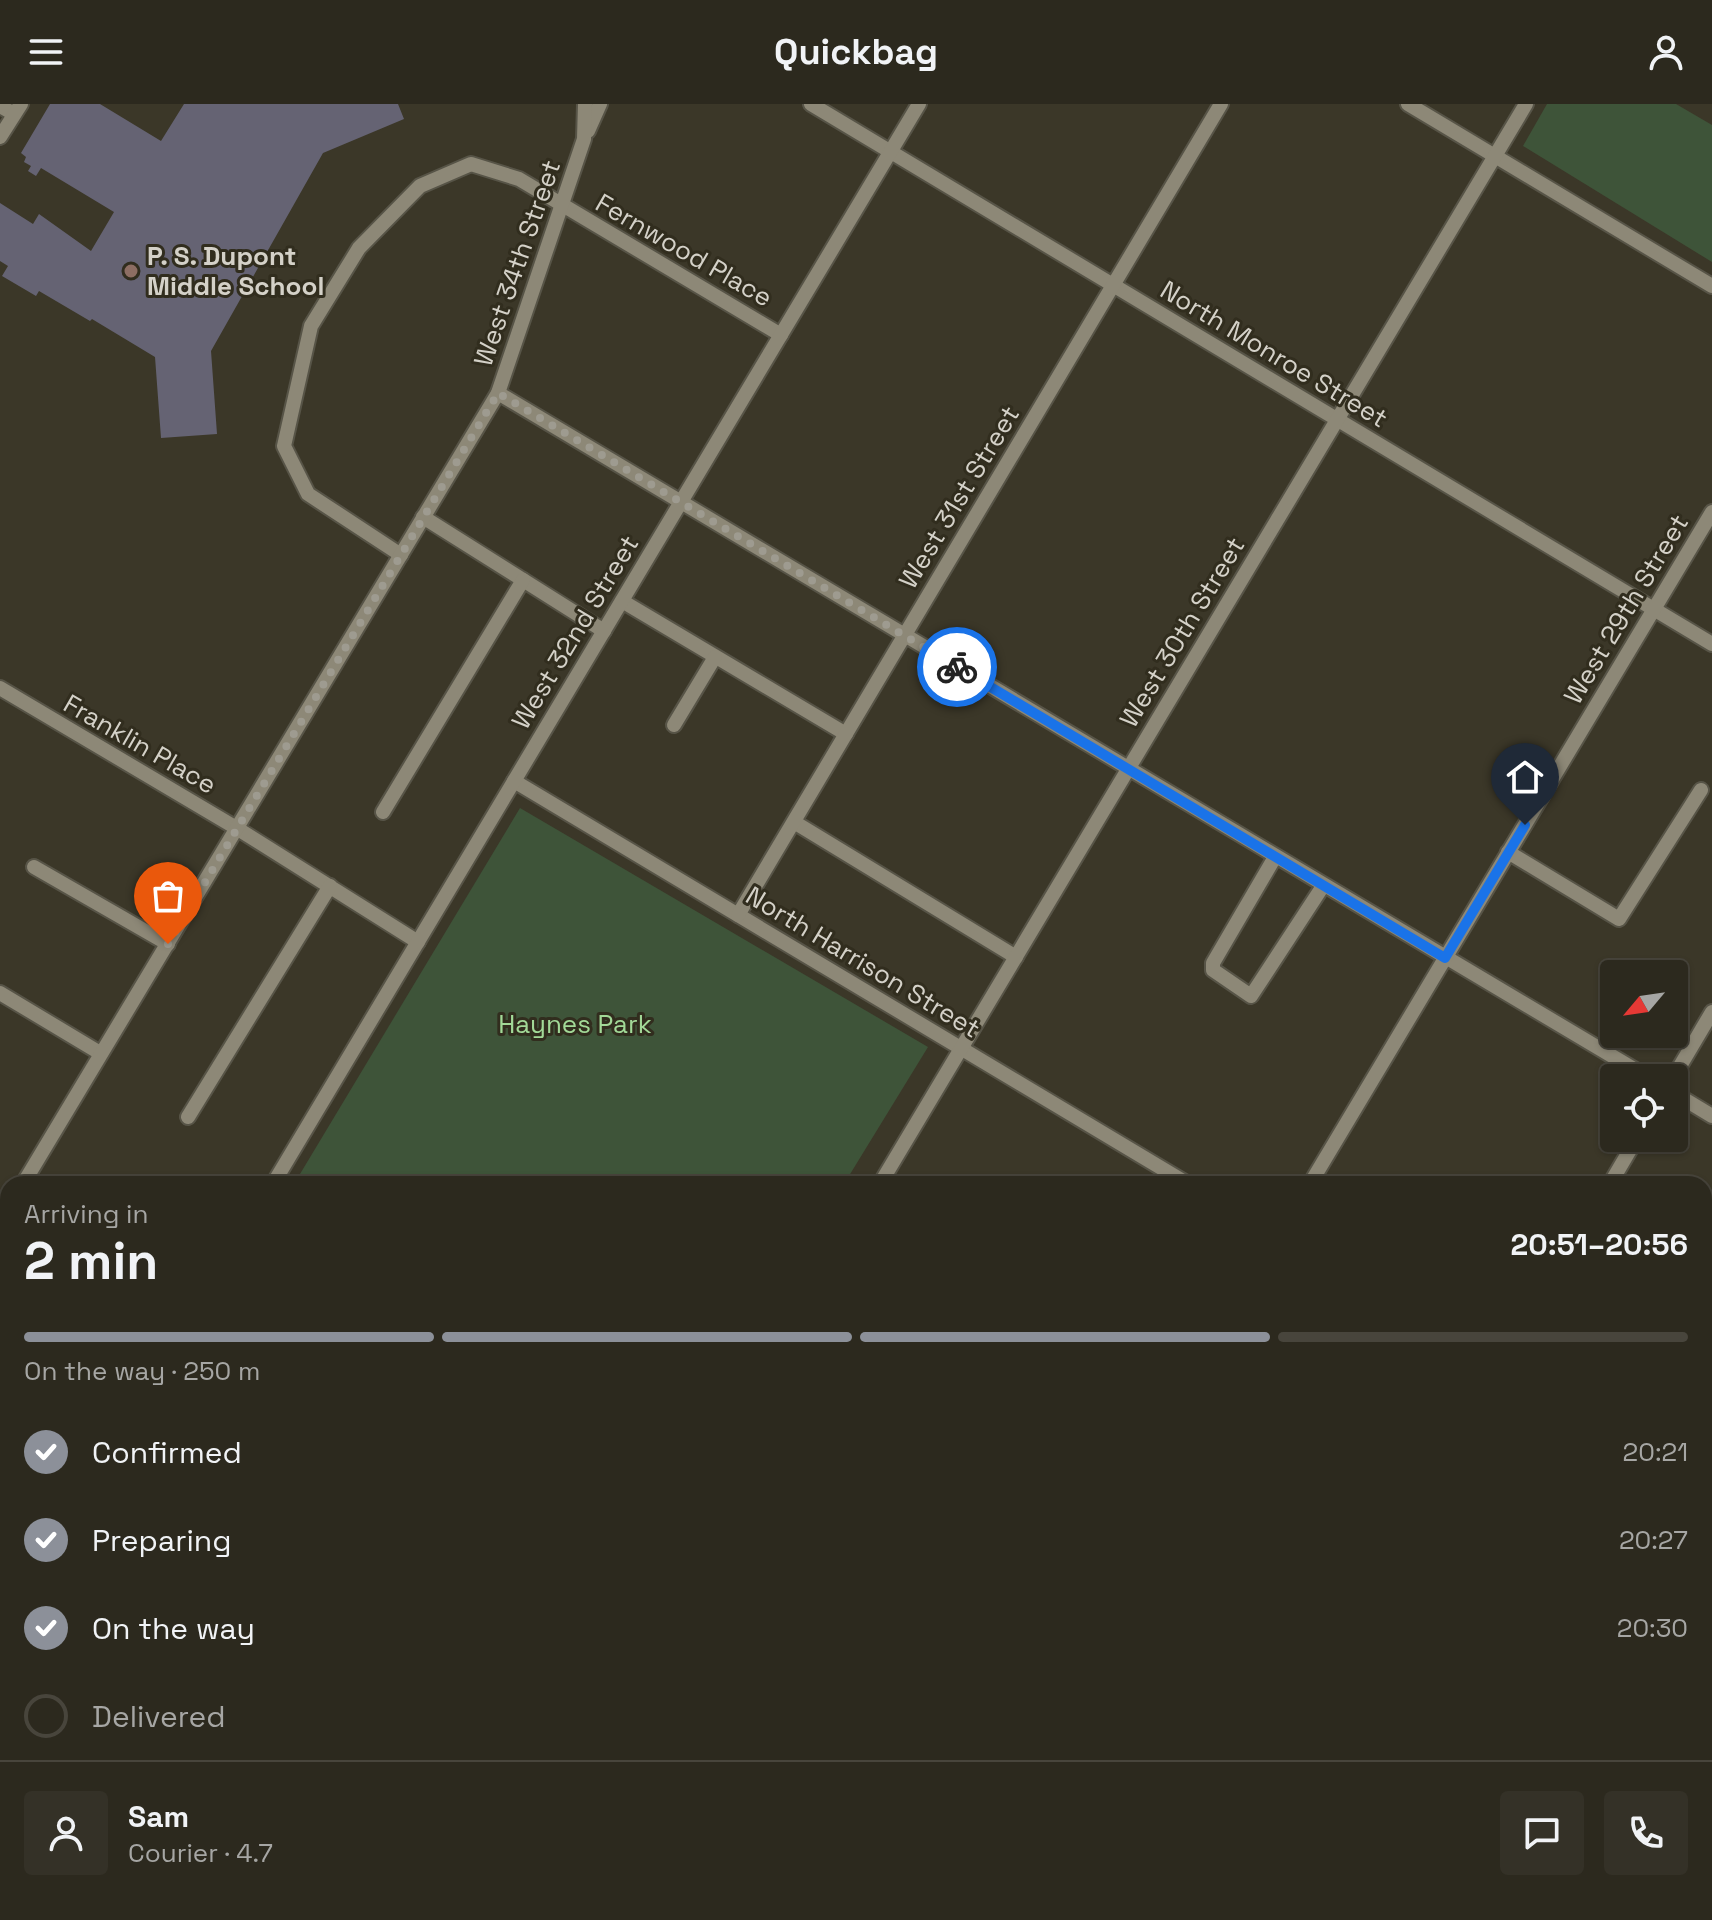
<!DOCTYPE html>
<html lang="en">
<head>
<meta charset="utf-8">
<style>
	:root { --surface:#2c291e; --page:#343127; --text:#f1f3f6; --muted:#a6a6a4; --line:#48453c; --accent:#8c9099 }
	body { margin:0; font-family:"Space Grotesk",sans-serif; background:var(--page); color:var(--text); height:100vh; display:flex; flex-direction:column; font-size:30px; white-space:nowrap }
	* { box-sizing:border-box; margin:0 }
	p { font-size:26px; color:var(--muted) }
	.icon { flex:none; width:44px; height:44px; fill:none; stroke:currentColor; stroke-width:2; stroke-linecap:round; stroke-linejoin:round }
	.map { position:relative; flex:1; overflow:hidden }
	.side { position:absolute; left:0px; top:1072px; width:1712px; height:744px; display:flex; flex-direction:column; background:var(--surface); border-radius:24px 24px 0 0; box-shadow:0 2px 6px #0004,0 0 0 2px var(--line) }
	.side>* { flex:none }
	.needle { width:52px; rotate:241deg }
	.controls { position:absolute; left:1600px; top:856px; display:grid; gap:16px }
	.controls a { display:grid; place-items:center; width:88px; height:88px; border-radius:8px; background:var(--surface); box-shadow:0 2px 6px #0004,0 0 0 2px var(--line); font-size:40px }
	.pin { position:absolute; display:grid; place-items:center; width:68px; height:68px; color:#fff; margin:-82px -34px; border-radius:50% 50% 50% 0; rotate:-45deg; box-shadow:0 0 8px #0007 }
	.pin .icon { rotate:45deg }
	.courier { position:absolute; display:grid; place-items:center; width:80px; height:80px; margin:-40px; border:6px solid #1a73e8; border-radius:50%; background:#fff; color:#222; box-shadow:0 2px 10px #0007 }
	.headline em { font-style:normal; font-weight:800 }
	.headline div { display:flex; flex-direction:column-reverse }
	.headline { display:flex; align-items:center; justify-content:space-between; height:136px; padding:0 24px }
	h1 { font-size:52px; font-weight:800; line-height:60px }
	.bar { display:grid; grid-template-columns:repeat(4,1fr); gap:12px 8px; align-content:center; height:96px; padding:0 24px }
	.bar i { height:10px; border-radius:6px; background:var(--line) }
	.bar .active { background:var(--accent) }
	.bar p { grid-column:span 4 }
	.line { display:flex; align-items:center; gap:20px; padding:0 24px; border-top:2px solid var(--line) }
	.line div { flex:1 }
	.round { display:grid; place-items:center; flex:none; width:84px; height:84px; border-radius:8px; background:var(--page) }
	ol { padding:0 24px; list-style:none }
	li { display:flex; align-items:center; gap:24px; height:88px }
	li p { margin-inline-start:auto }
	li .icon { padding:8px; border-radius:50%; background:var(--accent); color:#fff; stroke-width:4 }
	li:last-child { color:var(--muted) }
	li i { width:44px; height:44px; border:4px solid var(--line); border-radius:50% }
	header { display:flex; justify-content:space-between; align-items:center; height:104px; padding:0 24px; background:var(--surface); font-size:36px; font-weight:800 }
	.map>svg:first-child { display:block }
	.green { fill:#3e5439 }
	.building { fill:#656373 }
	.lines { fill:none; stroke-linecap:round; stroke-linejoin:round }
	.minor-casing { stroke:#575447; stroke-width:18 }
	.highway-casing { stroke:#575447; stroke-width:28 }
	.path { stroke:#8b887c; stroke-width:4; stroke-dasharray:6 6; stroke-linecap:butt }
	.minor { stroke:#8d8877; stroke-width:14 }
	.highway { stroke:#c18932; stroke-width:24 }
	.rail-casing { stroke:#bab7ad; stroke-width:9 }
	.rail { stroke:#312d1e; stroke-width:6; stroke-dasharray:18; stroke-linecap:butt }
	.done { stroke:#9e9b90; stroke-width:8; stroke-dasharray:0 14.4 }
	.route { stroke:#1a73e8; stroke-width:10 }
	.education-dot { fill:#8d6e63; stroke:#312d1e; stroke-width:3 }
	.labels { text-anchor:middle; stroke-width:6; stroke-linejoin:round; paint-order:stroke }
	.street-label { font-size:26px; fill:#d4d1c8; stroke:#312d1e }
	.poi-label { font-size:26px; font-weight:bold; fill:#d4d1c8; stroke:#312d1e; text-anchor:start }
	.park-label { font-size:26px; fill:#a2d997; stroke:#312d1e }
</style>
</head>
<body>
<header><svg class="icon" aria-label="menu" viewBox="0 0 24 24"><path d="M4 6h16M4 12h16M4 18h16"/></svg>Quickbag<svg class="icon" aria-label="person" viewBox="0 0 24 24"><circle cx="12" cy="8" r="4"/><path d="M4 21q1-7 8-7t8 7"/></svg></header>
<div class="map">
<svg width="1712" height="1816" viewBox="0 0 1712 1816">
	<rect width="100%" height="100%" fill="#3b3728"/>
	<g class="green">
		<path d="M 1547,0 L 1676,0 L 1712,21 L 1712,158 L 1523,42 Z"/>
		<path d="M 520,704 L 928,943 L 844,1080 L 294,1080 Z"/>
	</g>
	<path class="building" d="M 50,0 L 100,0 L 161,37 L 184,0 L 398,0 L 404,15 L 323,49 L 211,247 L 217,330 L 161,334 L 155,253 L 92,215 L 90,217 L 39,187 L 36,192 L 2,172 L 8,162 L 0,157 L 0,99 L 33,120 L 39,110 L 91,147 L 114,108 L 41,64 L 36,72 L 28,67 L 31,62 L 24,58 L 26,53 L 21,49 Z"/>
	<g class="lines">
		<defs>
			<g id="minor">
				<path d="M 811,0 L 1712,540"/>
				<path d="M 1408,0 L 1712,182"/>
				<path d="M 0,2 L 14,10"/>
				<path d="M 588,27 L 600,0"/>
				<path d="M 0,33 L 21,0"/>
				<path d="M 498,289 L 1649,974"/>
				<path d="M 423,413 L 604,527"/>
				<path d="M 401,451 L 308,390 L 284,342 L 311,222 L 359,144 L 420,82 L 471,60 L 519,75 L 781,231"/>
				<path d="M 622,497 L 846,630"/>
				<path d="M 0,584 L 238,725 L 418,838"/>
				<path d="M 674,621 L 715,553"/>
				<path d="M 514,677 L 1188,1080"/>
				<path d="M 383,708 L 523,476"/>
				<path d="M 794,718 L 1016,853"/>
				<path d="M 1508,748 L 1619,815 L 1701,686"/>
				<path d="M 1275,753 L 1213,859 L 1213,866 L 1251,892 L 1323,782"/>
				<path d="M 34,763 L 168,840"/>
				<path d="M 738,811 L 1221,0"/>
				<path d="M 0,889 L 100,949"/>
				<path d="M 1673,974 L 1712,908"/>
				<path d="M 1674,989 L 1712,1012"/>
				<path d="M 188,1013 L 330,782"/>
				<path d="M 23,1080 L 498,289 L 584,35 L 585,0"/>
				<path d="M 273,1080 L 919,0"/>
				<path d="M 880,1080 L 1526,0"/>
				<path d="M 1310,1080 L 1712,408"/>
				<path d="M 1610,1080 L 1637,1034"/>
				<path d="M 0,1120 L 8,1106"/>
				<path d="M 0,1228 L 8,1231"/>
				<path d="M 0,1289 L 8,1267"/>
				<path d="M 1704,1388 L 1712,1393"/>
				<path d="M 1704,1453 L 1712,1439"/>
				<path d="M 1704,1671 L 1712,1670"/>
				<path d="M 1704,1740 L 1712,1744"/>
				<path d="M 908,1808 L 908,1816"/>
				<path d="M 1225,1808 L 1239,1816"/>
				<path d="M 1164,1816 L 1168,1808"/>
				<path d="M 1488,1816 L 1492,1808"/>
			</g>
			<g id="highway">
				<path d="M 0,1750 L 8,1755"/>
				<path d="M 0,1802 L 13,1816"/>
				<path d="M 85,1808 L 97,1816"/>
			</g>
		</defs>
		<use href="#minor" class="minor-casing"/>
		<use href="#highway" class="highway-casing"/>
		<g class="path">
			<path d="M 0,1627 L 8,1632"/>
			<path d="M 294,1808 L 307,1816"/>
		</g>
		<use href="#minor" class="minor"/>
		<use href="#highway" class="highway"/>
		<defs>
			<g id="rail">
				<path d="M 0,1505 L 8,1508"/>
				<path d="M 559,1808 L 573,1816"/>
			</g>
		</defs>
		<use href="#rail" class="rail-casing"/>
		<use href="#rail" class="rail"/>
	</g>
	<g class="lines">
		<path class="done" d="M 168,840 L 498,289 L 957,563"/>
		<path class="route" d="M 957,563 L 1445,854 L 1525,721"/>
	</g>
	<circle class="education-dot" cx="131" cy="167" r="8"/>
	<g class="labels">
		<g class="street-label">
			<text transform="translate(684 146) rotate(30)" y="9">Fernwood Place</text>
			<text transform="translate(517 159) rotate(-71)" y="9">West 34th Street</text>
			<text transform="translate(1274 250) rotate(31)" y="9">North Monroe Street</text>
			<text transform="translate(959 393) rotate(-59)" y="9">West 31st Street</text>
			<text transform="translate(1626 505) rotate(-59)" y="9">West 29th Street</text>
			<text transform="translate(575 528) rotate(-59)" y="9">West 32nd Street</text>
			<text transform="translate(1182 528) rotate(-59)" y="9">West 30th Street</text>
			<text transform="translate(140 640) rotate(30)" y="9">Franklin Place</text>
			<text transform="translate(863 858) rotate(31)" y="9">North Harrison Street</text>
		</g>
		<g class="poi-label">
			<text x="147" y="161">P. S. Dupont<tspan x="147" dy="30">Middle School</tspan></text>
		</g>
		<g class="park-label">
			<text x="575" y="929">Haynes Park</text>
		</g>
	</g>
</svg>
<div class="controls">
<a><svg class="needle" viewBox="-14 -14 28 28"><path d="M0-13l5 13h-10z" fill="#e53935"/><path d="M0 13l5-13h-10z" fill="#a6a6a4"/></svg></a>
<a><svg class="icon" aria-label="locate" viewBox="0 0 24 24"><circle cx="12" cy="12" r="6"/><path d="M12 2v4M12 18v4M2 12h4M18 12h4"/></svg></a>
</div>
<div class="pin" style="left:168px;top:840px;background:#ea580c"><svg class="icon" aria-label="bag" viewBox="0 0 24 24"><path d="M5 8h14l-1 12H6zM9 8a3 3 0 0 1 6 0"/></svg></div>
<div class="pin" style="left:1525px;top:721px;background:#1f2937"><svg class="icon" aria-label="home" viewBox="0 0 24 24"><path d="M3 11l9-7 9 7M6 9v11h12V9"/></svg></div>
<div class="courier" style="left:957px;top:563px"><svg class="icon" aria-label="bike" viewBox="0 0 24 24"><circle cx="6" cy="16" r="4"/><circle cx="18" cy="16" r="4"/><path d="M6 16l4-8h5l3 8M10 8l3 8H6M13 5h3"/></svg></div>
<section class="side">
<div class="headline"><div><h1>2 min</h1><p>Arriving in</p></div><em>20:51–20:56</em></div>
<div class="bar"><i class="active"></i><i class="active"></i><i class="active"></i><i></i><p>On the way · 250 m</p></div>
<ol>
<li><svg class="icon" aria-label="check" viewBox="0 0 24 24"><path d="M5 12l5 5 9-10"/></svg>Confirmed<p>20:21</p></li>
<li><svg class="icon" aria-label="check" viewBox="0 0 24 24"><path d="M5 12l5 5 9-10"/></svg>Preparing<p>20:27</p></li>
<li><svg class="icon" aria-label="check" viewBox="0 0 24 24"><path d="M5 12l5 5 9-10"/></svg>On the way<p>20:30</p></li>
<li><i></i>Delivered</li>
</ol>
<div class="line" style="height:144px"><a class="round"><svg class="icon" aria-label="person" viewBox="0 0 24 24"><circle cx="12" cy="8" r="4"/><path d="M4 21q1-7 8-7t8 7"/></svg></a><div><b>Sam</b><p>Courier · 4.7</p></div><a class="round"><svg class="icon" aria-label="chat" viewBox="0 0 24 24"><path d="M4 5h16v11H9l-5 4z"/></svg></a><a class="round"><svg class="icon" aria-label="phone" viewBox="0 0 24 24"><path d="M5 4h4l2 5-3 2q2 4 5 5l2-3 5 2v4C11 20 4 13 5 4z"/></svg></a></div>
</section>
</div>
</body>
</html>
